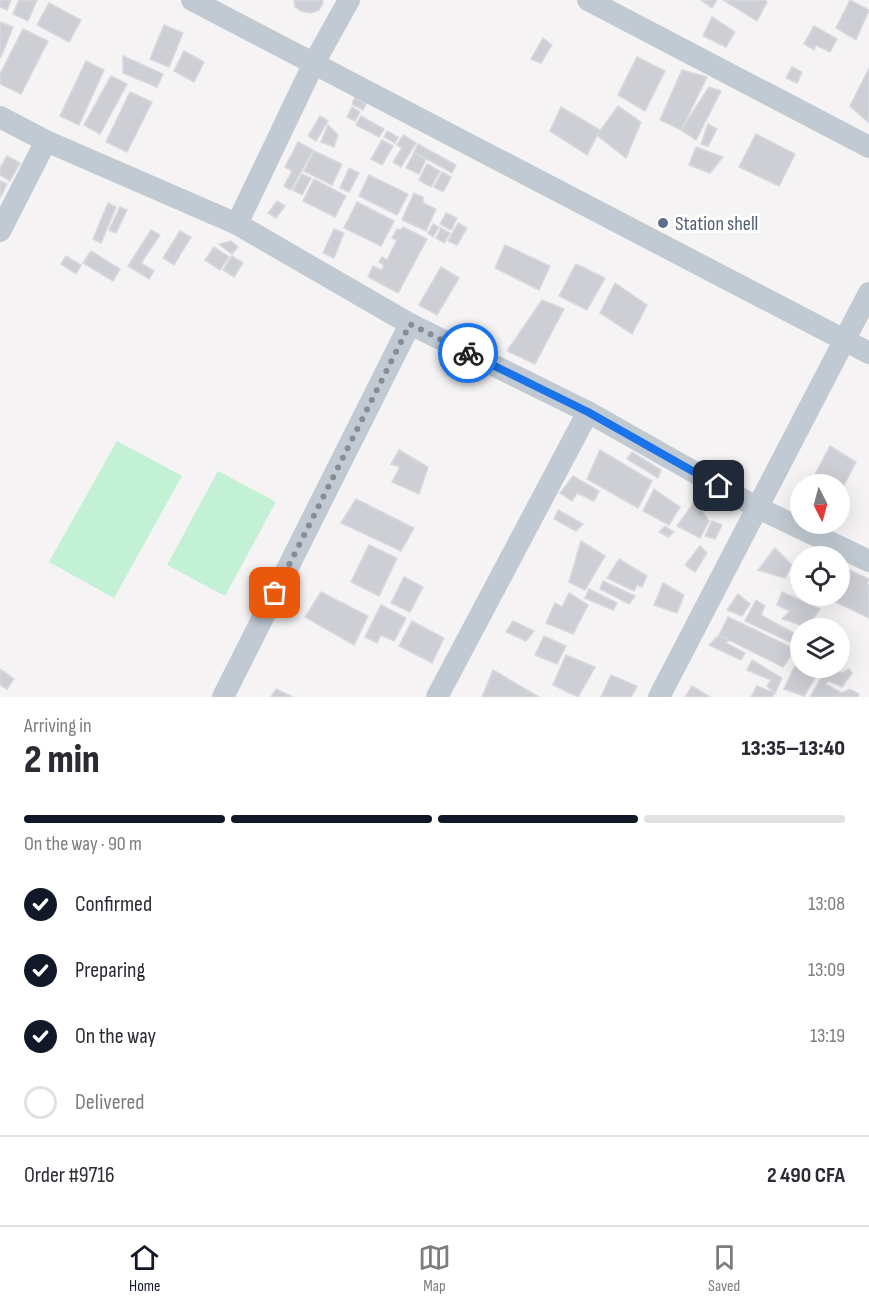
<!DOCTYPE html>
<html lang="en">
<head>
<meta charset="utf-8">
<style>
	:root { --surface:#fff; --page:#f7f7f7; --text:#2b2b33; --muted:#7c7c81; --line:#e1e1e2; --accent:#111827 }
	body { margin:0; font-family:"Sofia Sans Condensed",sans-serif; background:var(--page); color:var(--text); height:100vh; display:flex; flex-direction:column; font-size:22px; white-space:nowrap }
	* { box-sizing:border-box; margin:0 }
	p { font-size:20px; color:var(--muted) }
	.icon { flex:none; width:33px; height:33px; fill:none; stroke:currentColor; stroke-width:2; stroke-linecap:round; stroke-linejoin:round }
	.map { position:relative; height:697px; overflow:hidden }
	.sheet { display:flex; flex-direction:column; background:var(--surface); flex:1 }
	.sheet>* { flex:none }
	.needle { width:39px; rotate:174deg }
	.fabs { position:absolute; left:790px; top:474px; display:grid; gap:12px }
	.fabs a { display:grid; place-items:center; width:60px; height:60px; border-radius:50%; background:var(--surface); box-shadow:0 6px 24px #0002; font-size:30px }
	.pin { position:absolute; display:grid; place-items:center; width:51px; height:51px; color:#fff; margin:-26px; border-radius:12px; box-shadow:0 3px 9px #0006 }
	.courier { position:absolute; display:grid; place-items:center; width:60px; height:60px; margin:-30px; border:4px solid #1a73e8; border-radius:50%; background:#fff; color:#222; box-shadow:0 2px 8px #0007 }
	.head em { font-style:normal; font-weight:800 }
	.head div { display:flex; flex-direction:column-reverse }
	.head { display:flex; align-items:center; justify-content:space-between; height:102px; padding:0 24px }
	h1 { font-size:39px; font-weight:800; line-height:45px }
	.bar { display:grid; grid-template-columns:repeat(4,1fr); gap:9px 6px; align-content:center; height:72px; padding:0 24px }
	.bar i { height:8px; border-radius:4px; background:var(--line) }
	.bar .current { background:var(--accent) }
	.bar p { grid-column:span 4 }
	.line { display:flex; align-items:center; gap:15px; padding:0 24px; border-top:2px solid var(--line) }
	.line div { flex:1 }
	ol { padding:0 24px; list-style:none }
	li { display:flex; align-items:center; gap:18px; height:66px }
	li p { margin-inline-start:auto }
	li .icon { padding:6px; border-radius:50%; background:var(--accent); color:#fff; stroke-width:4 }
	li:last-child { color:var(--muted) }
	li i { width:33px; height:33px; border:3px solid var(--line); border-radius:50% }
	.tab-bar { display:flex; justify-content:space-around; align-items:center; height:84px; border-top:2px solid var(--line); background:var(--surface); font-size:16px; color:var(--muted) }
	.tab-bar a { display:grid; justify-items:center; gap:3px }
	.tab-bar .current { color:var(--accent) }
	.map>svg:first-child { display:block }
	.green { fill:#c3f1d5 }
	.building { fill:#cdcfd5; stroke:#d7d9de; stroke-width:1.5 }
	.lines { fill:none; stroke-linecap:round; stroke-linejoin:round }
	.minor { stroke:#c1cad2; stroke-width:22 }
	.done { stroke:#868d94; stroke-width:6; stroke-dasharray:0 10.8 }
	.route { stroke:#1a73e8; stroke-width:8 }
	.service-dot { fill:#5c6f8a; stroke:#fff; stroke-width:2 }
	.labels { text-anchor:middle; stroke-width:6; stroke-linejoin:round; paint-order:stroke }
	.service-label { font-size:20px; fill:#4e5e75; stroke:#fff; text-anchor:start }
</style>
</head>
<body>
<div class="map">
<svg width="869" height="697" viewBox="0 0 869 697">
	<rect width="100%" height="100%" fill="#f5f3f3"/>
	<g class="green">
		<path d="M 117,441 L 182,476 L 114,598 L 49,562 Z"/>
		<path d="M 218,471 L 276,502 L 225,596 L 167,565 Z"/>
	</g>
	<g class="building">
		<path d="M 0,0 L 11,0 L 7,10 L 0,7 Z"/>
		<path d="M 19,0 L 37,0 L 28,21 L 13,14 Z"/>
		<path d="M 294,0 L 322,0 L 323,3 L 319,10 L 311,13 L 301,11 L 295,7 Z"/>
		<path d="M 701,0 L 717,0 L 712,8 Z"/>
		<path d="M 723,0 L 764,0 L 767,2 L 757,21 Z"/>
		<path d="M 850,0 L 869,10 L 856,40 L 836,28 Z"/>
		<path d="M 49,3 L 81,20 L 69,42 L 37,25 Z"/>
		<path d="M 712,17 L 735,32 L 726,47 L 703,36 Z"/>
		<path d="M 0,22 L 13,27 L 1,57 L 0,57 Z"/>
		<path d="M 164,25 L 183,33 L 169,67 L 150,59 Z"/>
		<path d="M 814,26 L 837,39 L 830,52 L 816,45 L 814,50 L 804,44 Z"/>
		<path d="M 23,29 L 48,41 L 21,94 L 0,84 L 0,74 Z"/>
		<path d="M 543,38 L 552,45 L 541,63 L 531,59 Z"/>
		<path d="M 184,51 L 204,62 L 194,82 L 174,71 Z"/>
		<path d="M 123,56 L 163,74 L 157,87 L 123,73 Z"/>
		<path d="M 637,57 L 665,71 L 645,111 L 618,95 Z"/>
		<path d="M 86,61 L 104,70 L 79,125 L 60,116 Z"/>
		<path d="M 792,67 L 802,72 L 797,83 L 786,78 Z"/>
		<path d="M 869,68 L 869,123 L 850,106 Z"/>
		<path d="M 682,70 L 707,77 L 681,130 L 660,120 Z"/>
		<path d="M 111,76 L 127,84 L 100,134 L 84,125 Z"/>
		<path d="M 709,87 L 721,91 L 696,140 L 681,130 Z"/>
		<path d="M 130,92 L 152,102 L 127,152 L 106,142 Z"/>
		<path d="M 355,97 L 366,104 L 363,110 L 352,104 Z"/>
		<path d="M 618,106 L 641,122 L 626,158 L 597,135 Z"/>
		<path d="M 352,107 L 360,112 L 355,121 L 347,117 Z"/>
		<path d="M 561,107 L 600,130 L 587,155 L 550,131 Z"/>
		<path d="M 320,116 L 328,121 L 316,141 L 308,136 Z"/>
		<path d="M 361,116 L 384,129 L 379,137 L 356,125 Z"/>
		<path d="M 708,124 L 717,129 L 708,146 L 701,144 Z"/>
		<path d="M 328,125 L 338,135 L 334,147 L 321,142 Z"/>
		<path d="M 387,131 L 398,137 L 395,143 L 384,137 Z"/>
		<path d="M 756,134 L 795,154 L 779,186 L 739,167 Z"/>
		<path d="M 403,135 L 416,143 L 401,167 L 393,162 L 402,148 L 397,145 Z"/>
		<path d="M 382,140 L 393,146 L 382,165 L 371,159 Z"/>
		<path d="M 298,142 L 313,150 L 291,190 L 284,186 L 292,171 L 285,167 Z"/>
		<path d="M 418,144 L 456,165 L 452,173 L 414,152 Z"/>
		<path d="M 696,147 L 723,157 L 710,173 L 689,165 Z"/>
		<path d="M 314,151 L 342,164 L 332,185 L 304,171 Z"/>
		<path d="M 414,153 L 426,159 L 419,174 L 406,168 Z"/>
		<path d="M 7,156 L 20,163 L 10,181 L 0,175 L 0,168 Z"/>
		<path d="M 427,164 L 440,171 L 431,187 L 419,180 Z"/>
		<path d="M 349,168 L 359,173 L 349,192 L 340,188 Z"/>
		<path d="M 442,172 L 451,177 L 443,192 L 434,187 Z"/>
		<path d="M 302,174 L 311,178 L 302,195 L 293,190 Z"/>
		<path d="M 369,175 L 408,194 L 397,215 L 359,196 Z"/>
		<path d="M 314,179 L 346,196 L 335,217 L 303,201 Z"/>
		<path d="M 0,181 L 7,184 L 0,198 Z"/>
		<path d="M 414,193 L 423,197 L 423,203 L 436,209 L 426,231 L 402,220 Z"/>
		<path d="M 277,201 L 285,206 L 276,218 L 268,213 Z"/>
		<path d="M 357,202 L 394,221 L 381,246 L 344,228 Z"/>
		<path d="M 108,203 L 116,207 L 101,243 L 93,239 Z"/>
		<path d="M 120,207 L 127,210 L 116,233 L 109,230 Z"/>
		<path d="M 446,213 L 457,218 L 451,230 L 440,224 Z"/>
		<path d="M 458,223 L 467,228 L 457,245 L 448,241 Z"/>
		<path d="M 433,224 L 439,227 L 433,237 L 428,233 Z"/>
		<path d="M 403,227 L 427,239 L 398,293 L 368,277 L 373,266 L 381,270 L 384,265 L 379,262 L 382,257 L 387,260 L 397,240 L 392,238 L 397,229 L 401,230 Z"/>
		<path d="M 441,228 L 450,233 L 444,243 L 436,238 Z"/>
		<path d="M 334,229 L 344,233 L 334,258 L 323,253 Z"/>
		<path d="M 151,230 L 160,235 L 141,263 L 154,271 L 149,279 L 128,266 Z"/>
		<path d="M 180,231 L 191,237 L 174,265 L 163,258 Z"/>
		<path d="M 231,241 L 238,247 L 232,254 L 219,244 Z"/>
		<path d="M 505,245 L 550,266 L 539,290 L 495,268 Z"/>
		<path d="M 214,247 L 229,257 L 220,270 L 205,260 Z"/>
		<path d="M 91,251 L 120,269 L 113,281 L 83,263 Z"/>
		<path d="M 66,256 L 81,265 L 76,274 L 61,264 Z"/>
		<path d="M 232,256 L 243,263 L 234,277 L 223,270 Z"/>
		<path d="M 576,264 L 605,278 L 587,310 L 559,296 Z"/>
		<path d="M 441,267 L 459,278 L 437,315 L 419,305 Z"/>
		<path d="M 615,283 L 647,305 L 632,334 L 600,313 Z"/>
		<path d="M 542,300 L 564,309 L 535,364 L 507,351 Z"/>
		<path d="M 830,446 L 856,462 L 840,493 L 840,484 L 810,484 Z"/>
		<path d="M 399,450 L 428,467 L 419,494 L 392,482 L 400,467 L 391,464 Z"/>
		<path d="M 600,450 L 652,481 L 638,508 L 587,479 Z"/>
		<path d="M 632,452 L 661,470 L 658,478 L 627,459 Z"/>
		<path d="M 573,476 L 599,491 L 594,501 L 577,493 L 572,501 L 560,493 Z"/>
		<path d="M 654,489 L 680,507 L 669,525 L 643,511 Z"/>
		<path d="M 356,499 L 414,528 L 401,551 L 341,523 Z"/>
		<path d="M 695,501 L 709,521 L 700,538 L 677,526 Z"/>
		<path d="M 558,510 L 583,524 L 576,531 L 554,519 Z"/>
		<path d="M 712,521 L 722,525 L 715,539 L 705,536 Z"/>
		<path d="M 665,526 L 674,532 L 668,537 L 659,532 Z"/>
		<path d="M 581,541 L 605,556 L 585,590 L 569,582 Z"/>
		<path d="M 369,545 L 397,558 L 379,596 L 351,582 Z"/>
		<path d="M 700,546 L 707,553 L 695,572 L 685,565 Z"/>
		<path d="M 775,548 L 792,565 L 785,578 L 758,570 Z"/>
		<path d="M 619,559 L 647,576 L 642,587 L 637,585 L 634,591 L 607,578 Z"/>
		<path d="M 845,568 L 869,579 L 867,584 L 869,585 L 869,618 L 827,598 L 829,596 L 840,596 L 840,576 Z"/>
		<path d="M 404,577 L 423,587 L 410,612 L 391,603 Z"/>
		<path d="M 603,581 L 635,596 L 629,604 L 600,589 Z"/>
		<path d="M 663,583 L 684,595 L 677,613 L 654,605 Z"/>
		<path d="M 589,589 L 617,603 L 613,610 L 585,598 Z"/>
		<path d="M 321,592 L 368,616 L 354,645 L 305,617 Z"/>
		<path d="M 782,592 L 820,609 L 807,627 L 782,619 L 790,611 L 777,605 Z"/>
		<path d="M 569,593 L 588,605 L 573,634 L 546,623 L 555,603 L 562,607 Z"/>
		<path d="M 738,594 L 750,604 L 742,616 L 727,610 Z"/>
		<path d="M 756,600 L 765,606 L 761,615 L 801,637 L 796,645 L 745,621 Z"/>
		<path d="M 381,605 L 406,618 L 394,641 L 381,635 L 377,643 L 365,637 Z"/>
		<path d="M 728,617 L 795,649 L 783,667 L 719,635 Z"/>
		<path d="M 412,621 L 444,638 L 432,663 L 399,646 Z"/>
		<path d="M 513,621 L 534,631 L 526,641 L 506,632 Z"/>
		<path d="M 719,635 L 729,640 L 726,643 L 745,653 L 741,660 L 709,645 Z"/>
		<path d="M 544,636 L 566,646 L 557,664 L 535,655 Z"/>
		<path d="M 566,655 L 595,667 L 578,697 L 553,685 Z"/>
		<path d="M 800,655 L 801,668 L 821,668 L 804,696 L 784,689 Z"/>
		<path d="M 752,660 L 782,678 L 775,693 L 767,686 L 771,680 L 747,670 Z"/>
		<path d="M 827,668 L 842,673 L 849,669 L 852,673 L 842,687 L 829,681 L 825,684 L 842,693 L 850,689 L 859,694 L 858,697 L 810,697 Z"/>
		<path d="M 0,669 L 14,679 L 7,689 L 0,685 Z"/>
		<path d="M 493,670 L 539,697 L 482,697 Z"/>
		<path d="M 611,675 L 637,686 L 631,697 L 601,697 Z"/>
		<path d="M 692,686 L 710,697 L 685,697 Z"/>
		<path d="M 757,686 L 775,693 L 772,697 L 751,697 Z"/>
		<path d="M 276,689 L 293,697 L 271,697 Z"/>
	</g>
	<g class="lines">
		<g class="minor">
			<path d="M 192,0 L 869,353"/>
			<path d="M 588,0 L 869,147"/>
			<path d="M 0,117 L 46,141 L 237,224 L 410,324 L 588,412 L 756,507 L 869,561"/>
			<path d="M 237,224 L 314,63 L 349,0"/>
			<path d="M 0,231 L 46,141"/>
			<path d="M 223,697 L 410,324"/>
			<path d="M 437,697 L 588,412"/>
			<path d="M 659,697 L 869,293"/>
		</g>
	</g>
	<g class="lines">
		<path class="done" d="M 275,593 L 410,324 L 468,353"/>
		<path class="route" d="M 468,353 L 588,412 L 719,486"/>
	</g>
	<circle class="service-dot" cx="663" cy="223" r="6"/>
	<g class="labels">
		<g class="service-label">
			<text x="675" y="230">Station shell</text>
		</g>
	</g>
</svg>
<div class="fabs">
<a><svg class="needle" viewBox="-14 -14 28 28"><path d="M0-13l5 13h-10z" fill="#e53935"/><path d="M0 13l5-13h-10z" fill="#7c7c81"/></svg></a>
<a><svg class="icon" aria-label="locate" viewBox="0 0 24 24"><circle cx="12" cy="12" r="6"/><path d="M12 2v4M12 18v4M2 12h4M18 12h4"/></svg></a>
<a><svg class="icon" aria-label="layers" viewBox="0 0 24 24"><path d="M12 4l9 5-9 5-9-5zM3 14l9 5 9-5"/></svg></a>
</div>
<div class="pin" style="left:275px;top:593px;background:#ea580c"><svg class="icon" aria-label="bag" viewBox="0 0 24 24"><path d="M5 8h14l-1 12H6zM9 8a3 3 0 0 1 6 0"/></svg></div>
<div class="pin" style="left:719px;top:486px;background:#1f2937"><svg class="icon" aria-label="home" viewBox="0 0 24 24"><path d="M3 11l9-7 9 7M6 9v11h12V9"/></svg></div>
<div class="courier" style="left:468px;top:353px"><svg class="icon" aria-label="bike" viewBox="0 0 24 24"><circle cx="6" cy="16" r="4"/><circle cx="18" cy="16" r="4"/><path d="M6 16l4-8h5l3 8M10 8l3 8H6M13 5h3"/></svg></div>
</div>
<section class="sheet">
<div class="head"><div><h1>2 min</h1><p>Arriving in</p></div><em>13:35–13:40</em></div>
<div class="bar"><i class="current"></i><i class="current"></i><i class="current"></i><i></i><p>On the way · 90 m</p></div>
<ol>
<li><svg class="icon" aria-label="check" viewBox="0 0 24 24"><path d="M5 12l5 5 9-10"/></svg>Confirmed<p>13:08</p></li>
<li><svg class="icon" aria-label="check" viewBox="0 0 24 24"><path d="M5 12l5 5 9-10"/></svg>Preparing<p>13:09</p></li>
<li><svg class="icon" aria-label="check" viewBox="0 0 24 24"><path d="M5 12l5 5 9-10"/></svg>On the way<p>13:19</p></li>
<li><i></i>Delivered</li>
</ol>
<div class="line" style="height:78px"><div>Order #9716</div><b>2 490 CFA</b></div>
</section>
<nav class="tab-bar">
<a class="current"><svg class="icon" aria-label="home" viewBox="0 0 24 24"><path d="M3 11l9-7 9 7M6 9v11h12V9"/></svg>Home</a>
<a><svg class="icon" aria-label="map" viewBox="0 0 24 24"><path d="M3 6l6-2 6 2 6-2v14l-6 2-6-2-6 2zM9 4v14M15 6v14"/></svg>Map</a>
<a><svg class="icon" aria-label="saved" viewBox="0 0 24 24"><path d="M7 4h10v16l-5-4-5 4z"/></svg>Saved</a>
</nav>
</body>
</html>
